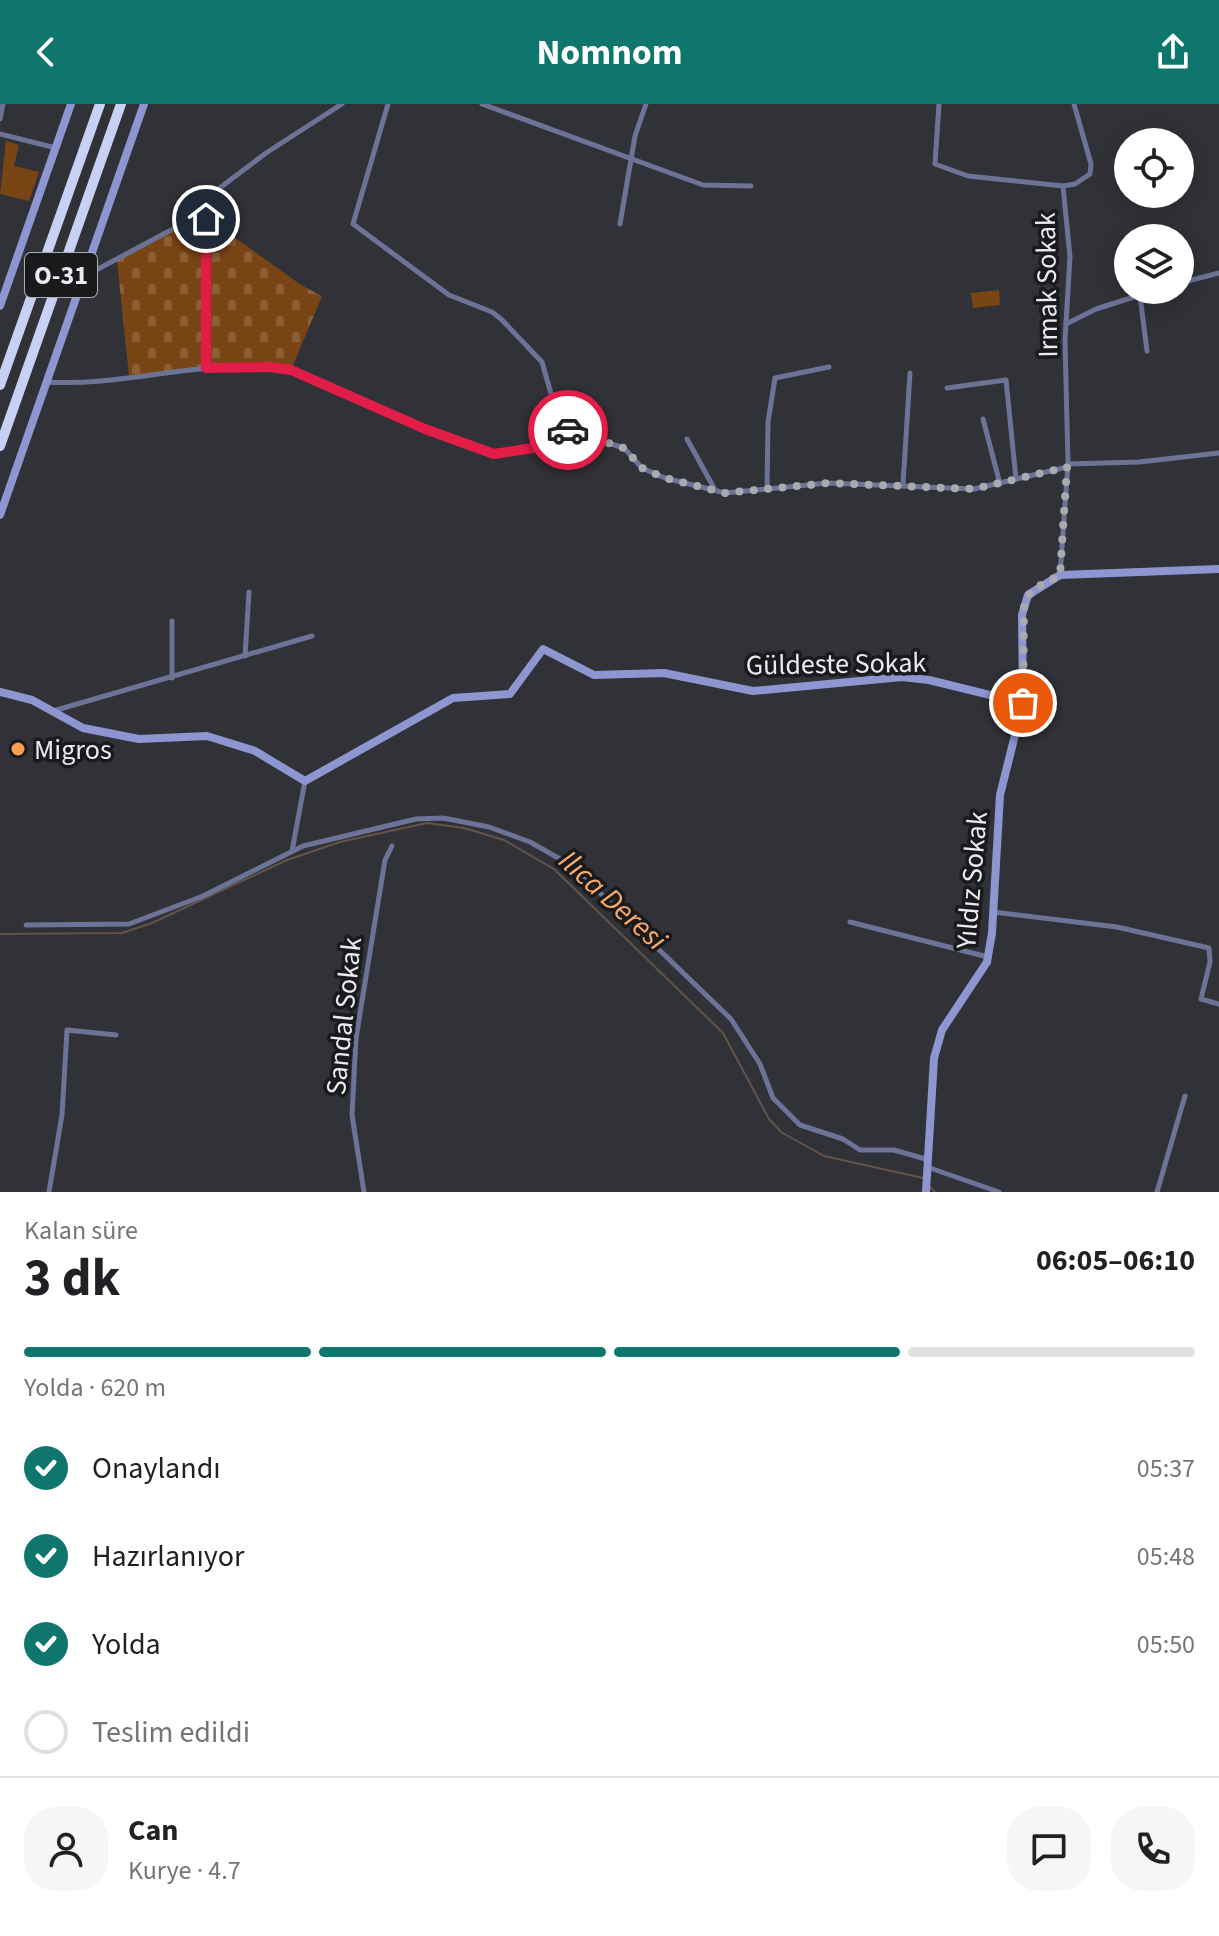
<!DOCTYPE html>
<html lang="tr">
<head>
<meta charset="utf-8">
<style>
	:root { --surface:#fff; --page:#f6f6f6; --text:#202124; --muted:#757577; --line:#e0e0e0; --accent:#0f766e }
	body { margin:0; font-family:"Source Sans 3",sans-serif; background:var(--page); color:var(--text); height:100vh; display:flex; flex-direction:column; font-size:30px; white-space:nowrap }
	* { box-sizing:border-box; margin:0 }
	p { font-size:26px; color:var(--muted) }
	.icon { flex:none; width:44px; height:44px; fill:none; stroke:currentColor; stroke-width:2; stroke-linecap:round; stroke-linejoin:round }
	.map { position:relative; height:1088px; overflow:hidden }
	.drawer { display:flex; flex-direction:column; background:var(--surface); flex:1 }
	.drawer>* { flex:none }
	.fabs { position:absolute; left:1114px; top:24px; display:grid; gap:16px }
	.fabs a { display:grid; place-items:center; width:80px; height:80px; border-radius:50%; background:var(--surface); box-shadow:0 4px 20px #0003; font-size:40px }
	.pin { position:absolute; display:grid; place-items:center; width:68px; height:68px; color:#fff; margin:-34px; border:4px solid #fff; border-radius:50%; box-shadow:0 2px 8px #0007 }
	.courier { position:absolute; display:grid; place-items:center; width:80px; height:80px; margin:-40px; border:6px solid #e11d48; border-radius:50%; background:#fff; color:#222; box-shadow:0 2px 10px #0007 }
	.summary em { font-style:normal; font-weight:700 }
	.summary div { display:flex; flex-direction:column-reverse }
	.summary { display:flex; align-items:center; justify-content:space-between; height:136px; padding:0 24px }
	h1 { font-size:52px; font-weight:700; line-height:60px }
	.bar { display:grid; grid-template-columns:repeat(4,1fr); gap:12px 8px; align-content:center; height:96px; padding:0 24px }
	.bar i { height:10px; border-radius:6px; background:var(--line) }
	.bar .active { background:var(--accent) }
	.bar p { grid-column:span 4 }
	.line { display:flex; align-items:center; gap:20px; padding:0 24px; border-top:2px solid var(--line) }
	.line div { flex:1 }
	.round { display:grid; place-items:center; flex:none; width:84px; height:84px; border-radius:32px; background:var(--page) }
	ol { padding:0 24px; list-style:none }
	li { display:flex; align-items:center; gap:24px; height:88px }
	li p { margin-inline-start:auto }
	li .icon { padding:8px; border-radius:50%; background:var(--accent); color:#fff; stroke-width:4 }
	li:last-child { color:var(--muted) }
	li i { width:44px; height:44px; border:4px solid var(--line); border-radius:50% }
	header { display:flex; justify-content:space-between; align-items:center; height:104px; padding:0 24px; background:var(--accent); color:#fff; font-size:36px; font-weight:700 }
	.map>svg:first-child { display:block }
	.cemetery { fill:url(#cemetery-stones) }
	.pitch { fill:#794515 }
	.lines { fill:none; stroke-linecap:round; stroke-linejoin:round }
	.stream { stroke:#645448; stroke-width:2 }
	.street { stroke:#6c7397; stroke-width:5 }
	.secondary { stroke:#8d96d1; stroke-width:8 }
	.highway { stroke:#c9d0f5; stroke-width:10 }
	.done { stroke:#a9aaaf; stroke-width:8; stroke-dasharray:0 14.4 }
	.route { stroke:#e11d48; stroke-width:10 }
	.poi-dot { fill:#fb9e50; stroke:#191a1c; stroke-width:3 }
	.labels { text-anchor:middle; stroke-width:7; stroke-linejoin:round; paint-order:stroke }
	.shield { fill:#191a1c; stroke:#abacb0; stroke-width:2 }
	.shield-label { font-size:26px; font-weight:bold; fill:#eaebef }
	.street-label { font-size:28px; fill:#eaebef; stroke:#191a1c }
	.poi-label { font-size:28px; fill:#eaebef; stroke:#191a1c; text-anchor:start }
	.water-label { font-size:30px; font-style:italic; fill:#fbaa68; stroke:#191a1c }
</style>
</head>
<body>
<header><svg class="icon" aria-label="back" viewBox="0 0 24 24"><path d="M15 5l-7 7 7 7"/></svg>Nomnom<svg class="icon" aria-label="share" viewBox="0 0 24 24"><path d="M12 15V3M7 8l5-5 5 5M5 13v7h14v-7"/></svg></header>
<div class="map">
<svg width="1219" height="1088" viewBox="0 0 1219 1088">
	<defs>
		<pattern id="cemetery-stones" width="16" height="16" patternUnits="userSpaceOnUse" patternTransform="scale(2)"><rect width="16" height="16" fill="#794515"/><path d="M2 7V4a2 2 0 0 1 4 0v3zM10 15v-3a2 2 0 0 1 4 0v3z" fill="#8c6037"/></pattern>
	</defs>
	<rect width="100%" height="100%" fill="#303238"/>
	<path class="cemetery" d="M 195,105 L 301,181 L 322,192 L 291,266 L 235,263 L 129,272 L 117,156 L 173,125 Z"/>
	<g class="pitch">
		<path d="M 6,37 L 19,41 L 14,62 L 39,68 L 29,97 L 0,90 Z"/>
		<path d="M 999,186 L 1000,201 L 973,204 L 971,189 Z"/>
	</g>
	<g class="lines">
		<g class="stream">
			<path d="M 0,830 L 122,829 L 152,819 L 287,756 L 340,738 L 427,719 L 464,724 L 504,736 L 554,765 L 723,929 L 769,1015 L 781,1028 L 824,1052 L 923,1074"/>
			<path d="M 929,1082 L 935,1088"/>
		</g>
		<g class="street">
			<path d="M 388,0 L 353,120 L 449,191 L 492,208 L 501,215 L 542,258 L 559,318 L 564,325 L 624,344 L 642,364 L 665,374 L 725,389 L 828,379 L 974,385 L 1067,363"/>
			<path d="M 482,0 L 703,81 L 751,82"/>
			<path d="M 939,0 L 935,60 L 968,72 L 1063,82 L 1070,153 L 1065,236 L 1068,360 L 1060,471"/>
			<path d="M 0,15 L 3,0"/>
			<path d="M 0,30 L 56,44"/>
			<path d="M 1063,82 L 1075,80 L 1090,70 L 1091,60 L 1074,0"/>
			<path d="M 620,120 L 635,32 L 646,0"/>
			<path d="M 85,172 L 173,125 L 213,89 L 266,49 L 342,0"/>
			<path d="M 1180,179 L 1219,169"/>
			<path d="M 1140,192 L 1147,247"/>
			<path d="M 1066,220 L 1096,205 L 1156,186"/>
			<path d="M 206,264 L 206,115"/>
			<path d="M 47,278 C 128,283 209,252 291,266 L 425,325 L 494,350 L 539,343 L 564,330 L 564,325"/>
			<path d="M 947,284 L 1006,276 L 1016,375"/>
			<path d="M 983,315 L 1000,380"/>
			<path d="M 687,335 L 714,384"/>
			<path d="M 1068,360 L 1139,358 L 1219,349"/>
			<path d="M 903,380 L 910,269"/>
			<path d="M 767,384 L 768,318 L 775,274 L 829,263"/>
			<path d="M 245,552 L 249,488"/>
			<path d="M 172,574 L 172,517"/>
			<path d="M 53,607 L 312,532"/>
			<path d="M 292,747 L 305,677"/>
			<path d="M 993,808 L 1117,823 L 1209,844 L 1210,858 L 1201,895 L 1219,900"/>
			<path d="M 850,818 L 988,853"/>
			<path d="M 26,821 L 129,820 L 203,792 L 303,742 L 416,715 L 443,714 L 489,723 L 530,738 L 560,755 L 596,785 L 731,915 L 760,960 L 773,994 L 800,1021 L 843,1035 L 860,1046 L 894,1046 L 929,1056"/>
			<path d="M 930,1064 L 999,1088"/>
			<path d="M 49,1088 L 62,1011 L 67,926 L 116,931"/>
			<path d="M 364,1088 L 352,1011 L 356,934 L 385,756 L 392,742"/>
			<path d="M 1157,1088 L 1185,992"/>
		</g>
		<g class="secondary">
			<path d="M 0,202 L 71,0"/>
			<path d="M 0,411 L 144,0"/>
			<path d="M 0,588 L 32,596 L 83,624 L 139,635 L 207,632 L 255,647 L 305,677 L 453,594 L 510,590 L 543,545 L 594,571 L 664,569 L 753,587 L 902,573 L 929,576 L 1023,599"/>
			<path d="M 926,1088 L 934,954 L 942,926 L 987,858 L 992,829 L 1000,691 L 1023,599 L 1022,511 L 1028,491 L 1060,471 L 1219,465"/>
		</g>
		<g class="highway">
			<path d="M 0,281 L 100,0"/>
			<path d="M 0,342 L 121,0"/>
		</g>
	</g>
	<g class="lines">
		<path class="done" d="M 568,326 L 624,344 L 642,364 L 665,374 L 725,389 L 828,379 L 974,385 L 1067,363 L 1060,471 L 1032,486 L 1024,501 L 1023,599"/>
		<path class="route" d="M 206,115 L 206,264 L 269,263 L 291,266 L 425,325 L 494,350 L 539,343 L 564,330 L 564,325 L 568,326"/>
	</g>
	<circle class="poi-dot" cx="18" cy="645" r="8"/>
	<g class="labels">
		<rect class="shield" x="25" y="149" width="72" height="44" rx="6"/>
		<g class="shield-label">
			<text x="61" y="180">O-31</text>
		</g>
		<g class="street-label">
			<text transform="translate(1046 181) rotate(-91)" y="10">Irmak Sokak</text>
			<text transform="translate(836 559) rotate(-1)" y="10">Güldeste Sokak</text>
			<text transform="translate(971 776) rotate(-85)" y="10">Yıldız Sokak</text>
			<text transform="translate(343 912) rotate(-84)" y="10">Sandal Sokak</text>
		</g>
		<g class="poi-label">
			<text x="34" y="655">Migros</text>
		</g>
		<g class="water-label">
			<text transform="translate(613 796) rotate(42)" y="10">Ilıca Deresi</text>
		</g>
	</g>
</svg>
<div class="fabs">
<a><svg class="icon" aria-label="locate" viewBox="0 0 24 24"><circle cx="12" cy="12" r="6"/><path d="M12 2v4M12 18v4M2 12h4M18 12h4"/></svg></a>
<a><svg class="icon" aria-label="layers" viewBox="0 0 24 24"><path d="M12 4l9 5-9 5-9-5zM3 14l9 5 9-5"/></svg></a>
</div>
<div class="pin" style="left:1023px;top:599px;background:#ea580c"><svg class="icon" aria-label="bag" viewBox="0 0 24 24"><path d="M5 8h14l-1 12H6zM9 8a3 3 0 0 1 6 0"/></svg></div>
<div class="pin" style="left:206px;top:115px;background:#1f2937"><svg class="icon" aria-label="home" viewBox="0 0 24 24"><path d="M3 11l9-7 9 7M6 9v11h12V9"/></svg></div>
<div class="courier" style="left:568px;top:326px"><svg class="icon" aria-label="car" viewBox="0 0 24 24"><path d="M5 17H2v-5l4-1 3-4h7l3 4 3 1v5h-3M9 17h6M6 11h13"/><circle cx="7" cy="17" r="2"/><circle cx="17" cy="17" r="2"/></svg></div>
</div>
<section class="drawer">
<div class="summary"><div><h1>3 dk</h1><p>Kalan süre</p></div><em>06:05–06:10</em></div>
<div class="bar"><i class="active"></i><i class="active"></i><i class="active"></i><i></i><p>Yolda · 620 m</p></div>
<ol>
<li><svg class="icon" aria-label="check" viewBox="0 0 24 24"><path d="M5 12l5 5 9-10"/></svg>Onaylandı<p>05:37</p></li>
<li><svg class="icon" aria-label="check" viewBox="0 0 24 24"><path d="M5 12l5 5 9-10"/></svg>Hazırlanıyor<p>05:48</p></li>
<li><svg class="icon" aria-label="check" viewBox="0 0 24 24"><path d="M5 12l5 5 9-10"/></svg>Yolda<p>05:50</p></li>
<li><i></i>Teslim edildi</li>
</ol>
<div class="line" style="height:144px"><a class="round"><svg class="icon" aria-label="person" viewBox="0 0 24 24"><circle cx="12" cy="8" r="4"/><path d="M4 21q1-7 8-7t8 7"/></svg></a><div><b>Can</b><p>Kurye · 4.7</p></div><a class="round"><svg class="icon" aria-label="chat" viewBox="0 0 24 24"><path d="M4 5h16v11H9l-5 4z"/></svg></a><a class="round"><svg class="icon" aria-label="phone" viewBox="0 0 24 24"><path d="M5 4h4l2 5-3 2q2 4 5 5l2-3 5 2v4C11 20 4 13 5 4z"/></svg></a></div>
</section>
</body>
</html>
